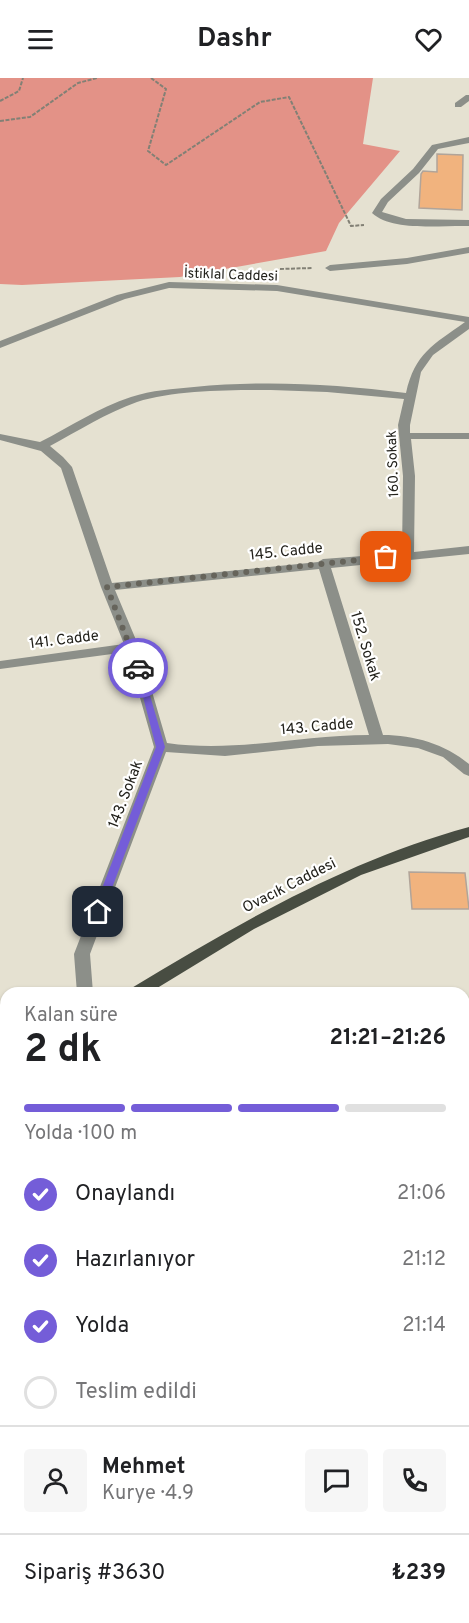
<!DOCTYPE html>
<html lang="tr">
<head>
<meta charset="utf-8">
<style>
	:root { --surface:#fff; --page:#f6f6f6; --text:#202124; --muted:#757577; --line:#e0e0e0; --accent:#745dd8 }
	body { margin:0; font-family:Overpass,sans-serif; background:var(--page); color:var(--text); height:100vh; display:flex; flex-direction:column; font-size:22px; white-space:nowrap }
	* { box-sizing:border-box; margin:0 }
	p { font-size:20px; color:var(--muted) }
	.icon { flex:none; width:33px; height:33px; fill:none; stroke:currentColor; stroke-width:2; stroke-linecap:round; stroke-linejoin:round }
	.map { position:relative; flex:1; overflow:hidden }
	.side { position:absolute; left:0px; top:909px; width:470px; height:636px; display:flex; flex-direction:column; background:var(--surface); border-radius:18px 18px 0 0; box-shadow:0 2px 4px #0004 }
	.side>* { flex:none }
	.pin { position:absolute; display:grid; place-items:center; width:51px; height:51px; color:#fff; margin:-26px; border-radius:12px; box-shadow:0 3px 9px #0006 }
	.courier { position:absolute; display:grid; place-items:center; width:60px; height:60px; margin:-30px; border:4px solid #745dd8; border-radius:50%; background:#fff; color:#222; box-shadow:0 2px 8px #0007 }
	.headline em { font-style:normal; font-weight:700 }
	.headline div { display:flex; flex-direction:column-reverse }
	.headline { display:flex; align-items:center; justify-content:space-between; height:102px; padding:0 24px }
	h1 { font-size:39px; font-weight:700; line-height:45px }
	.bar { display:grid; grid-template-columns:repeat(4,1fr); gap:9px 6px; align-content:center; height:72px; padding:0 24px }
	.bar i { height:8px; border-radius:4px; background:var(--line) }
	.bar .on { background:var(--accent) }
	.bar p { grid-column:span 4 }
	.line { display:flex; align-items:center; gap:15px; padding:0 24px; border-top:2px solid var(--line) }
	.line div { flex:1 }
	.round { display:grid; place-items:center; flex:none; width:63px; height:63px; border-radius:6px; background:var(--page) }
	ol { padding:0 24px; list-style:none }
	li { display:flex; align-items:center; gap:18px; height:66px }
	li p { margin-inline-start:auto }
	li .icon { padding:6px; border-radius:50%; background:var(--accent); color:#fff; stroke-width:4 }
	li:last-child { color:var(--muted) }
	li i { width:33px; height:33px; border:3px solid var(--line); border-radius:50% }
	header { display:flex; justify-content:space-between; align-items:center; height:78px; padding:0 24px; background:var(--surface); font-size:27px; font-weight:700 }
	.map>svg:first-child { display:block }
	.forest { fill:#e39287 }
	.building { fill:#f1b37e; stroke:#b1a499; stroke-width:1.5 }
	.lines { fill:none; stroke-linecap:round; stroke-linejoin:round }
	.path { stroke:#828075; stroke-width:2; stroke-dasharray:4 1.5; stroke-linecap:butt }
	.minor { fill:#8c8f89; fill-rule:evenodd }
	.major { fill:#484d42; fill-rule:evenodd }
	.route { fill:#745dd8 }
	.done { stroke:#66645b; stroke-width:6; stroke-dasharray:0 10.8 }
	.labels { text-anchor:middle; stroke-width:4.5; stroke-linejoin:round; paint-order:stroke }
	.far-street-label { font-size:14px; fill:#22211b; stroke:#fff }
	.street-label { font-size:15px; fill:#22211b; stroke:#fff }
</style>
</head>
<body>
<header><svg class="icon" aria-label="menu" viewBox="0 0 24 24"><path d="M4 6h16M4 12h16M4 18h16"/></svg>Dashr<svg class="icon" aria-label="heart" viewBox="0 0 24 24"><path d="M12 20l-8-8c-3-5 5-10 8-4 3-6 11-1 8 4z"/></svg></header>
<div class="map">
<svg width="469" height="1545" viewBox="0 0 469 1545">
	<rect width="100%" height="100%" fill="#e5e1d1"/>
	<path class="forest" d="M 0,0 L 373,0 L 363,66 L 400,73 L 339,145 L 326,173 L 180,199 L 22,207 L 0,206 Z"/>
	<g class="building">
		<path d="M 437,76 L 463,77 L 462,132 L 419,130 L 421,96 L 423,93 L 437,94 Z"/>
		<path d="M 409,794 L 465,795 L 469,831 L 412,831 Z"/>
	</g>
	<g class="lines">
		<g class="path">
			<path d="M 151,0 L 166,11 L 148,73 L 166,87 L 260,24 L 289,19 L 351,148 L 364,147"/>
			<path d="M 0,23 L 19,13 L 23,0"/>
			<path d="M 0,43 L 30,39 L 78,5 L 97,0"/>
			<path d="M 280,191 L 312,190"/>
		</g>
		<g class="minor">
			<path d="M 466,17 L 469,17 L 469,23 L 461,29 L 455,29 L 455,25 Z"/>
			<path d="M 469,59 L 469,65 L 438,71 L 419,95 L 388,124 L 382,134 L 406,141 L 469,142 L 469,148 C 443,147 392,154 372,135 L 381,121 L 413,91 L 432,67 Z"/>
			<path d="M 469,169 L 469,175 L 407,186 L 330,193 L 325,190 L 330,187 L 407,180 Z"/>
			<path d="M 169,204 L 277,207 L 469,239 L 469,251 L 433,277 L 421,294 L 410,347 L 410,355 L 469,355 L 469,361 L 411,361 L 415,398 L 414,474 L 469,468 L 469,476 L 331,490 L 383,657 C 414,657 445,666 469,686 L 469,698 L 464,696 L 443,679 L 418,670 L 388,666 L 318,668 L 225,678 L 166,674 L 90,876 L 93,915 L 77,915 L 74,876 L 154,669 L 127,574 L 0,591 L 0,583 L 124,566 L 101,509 L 61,390 L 41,373 L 0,362 L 0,356 L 40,364 C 70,349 99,329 131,319 C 152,312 173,311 194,309 C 265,302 335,306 406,315 C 415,275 433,267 465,244 L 277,213 L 169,210 L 125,221 L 0,270 L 0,263 L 117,217 ZM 271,312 L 327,314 L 404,321 L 398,347 L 403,398 L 402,475 L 323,481 L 318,484 L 112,505 L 72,389 L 63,379 L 50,368 C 78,353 106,335 137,324 C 174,312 231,312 271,312 ZM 319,491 L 369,657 C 301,657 235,675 167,665 L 139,569 L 115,512 Z"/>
			<path d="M 469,1261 L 469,1277 L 464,1278 L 464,1262 Z"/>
			<path d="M 469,1429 L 469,1449 L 464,1450 L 464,1430 Z"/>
			<rect x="0" y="1466" width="6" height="20"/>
			<path d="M 299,1539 L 321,1539 L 322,1545 L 300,1545 Z"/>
		</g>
		<g class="major">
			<path d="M 469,749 L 469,759 L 361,797 L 254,851 L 149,915 L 128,915 L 130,911 C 240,845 345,783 469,749 Z"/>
			<path d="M 6,1001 L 6,1017 L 0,1019 L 0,1003 Z"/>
		</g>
	</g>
	<path class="route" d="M 135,588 L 142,590 L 165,669 L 103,834 L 98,838 L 93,834 L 156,669 Z"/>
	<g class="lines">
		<path class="done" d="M 138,590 L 107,509 L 386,479"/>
	</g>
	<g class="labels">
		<g class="far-street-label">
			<text transform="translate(231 196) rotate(2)" y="5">İstiklal Caddesi</text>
			<text transform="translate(392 386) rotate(-92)" y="5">160. Sokak</text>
		</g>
		<g class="street-label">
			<text transform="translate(286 473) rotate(-6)" y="5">145. Cadde</text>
			<text transform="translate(64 561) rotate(-7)" y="5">141. Cadde</text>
			<text transform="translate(366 568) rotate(73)" y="5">152. Sokak</text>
			<text transform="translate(317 648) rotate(-5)" y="5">143. Cadde</text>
			<text transform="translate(125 716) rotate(-69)" y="5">143. Sokak</text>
			<text transform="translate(289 807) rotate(-27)" y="5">Ovacık Caddesi</text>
		</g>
	</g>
</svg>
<div class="pin" style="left:386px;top:479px;background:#ea580c"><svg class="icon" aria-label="bag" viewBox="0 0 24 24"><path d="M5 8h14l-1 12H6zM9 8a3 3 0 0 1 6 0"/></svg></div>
<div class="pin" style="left:98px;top:834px;background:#1f2937"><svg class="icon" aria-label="home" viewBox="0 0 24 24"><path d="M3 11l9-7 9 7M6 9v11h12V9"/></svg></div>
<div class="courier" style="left:138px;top:590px"><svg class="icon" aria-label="car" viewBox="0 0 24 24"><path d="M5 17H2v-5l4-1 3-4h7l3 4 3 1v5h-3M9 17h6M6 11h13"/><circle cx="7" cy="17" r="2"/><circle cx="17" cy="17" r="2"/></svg></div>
<section class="side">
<div class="headline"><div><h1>2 dk</h1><p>Kalan süre</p></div><em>21:21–21:26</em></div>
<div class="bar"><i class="on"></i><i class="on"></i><i class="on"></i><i></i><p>Yolda · 100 m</p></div>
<ol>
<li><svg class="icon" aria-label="check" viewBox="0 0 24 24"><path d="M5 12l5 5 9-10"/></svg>Onaylandı<p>21:06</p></li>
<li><svg class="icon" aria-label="check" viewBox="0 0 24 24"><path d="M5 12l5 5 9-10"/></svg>Hazırlanıyor<p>21:12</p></li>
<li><svg class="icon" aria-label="check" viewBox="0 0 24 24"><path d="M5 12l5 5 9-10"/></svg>Yolda<p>21:14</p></li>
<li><i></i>Teslim edildi</li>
</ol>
<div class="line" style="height:108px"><a class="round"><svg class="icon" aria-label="person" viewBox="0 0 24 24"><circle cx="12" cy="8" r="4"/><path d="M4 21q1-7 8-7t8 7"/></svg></a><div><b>Mehmet</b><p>Kurye · 4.9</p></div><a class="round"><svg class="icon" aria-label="chat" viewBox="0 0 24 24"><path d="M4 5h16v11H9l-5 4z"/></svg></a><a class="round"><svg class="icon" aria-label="phone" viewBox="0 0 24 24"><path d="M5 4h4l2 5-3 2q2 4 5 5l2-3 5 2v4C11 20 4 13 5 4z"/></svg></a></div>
<div class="line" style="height:78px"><div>Sipariş #3630</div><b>₺239</b></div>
</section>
</div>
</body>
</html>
